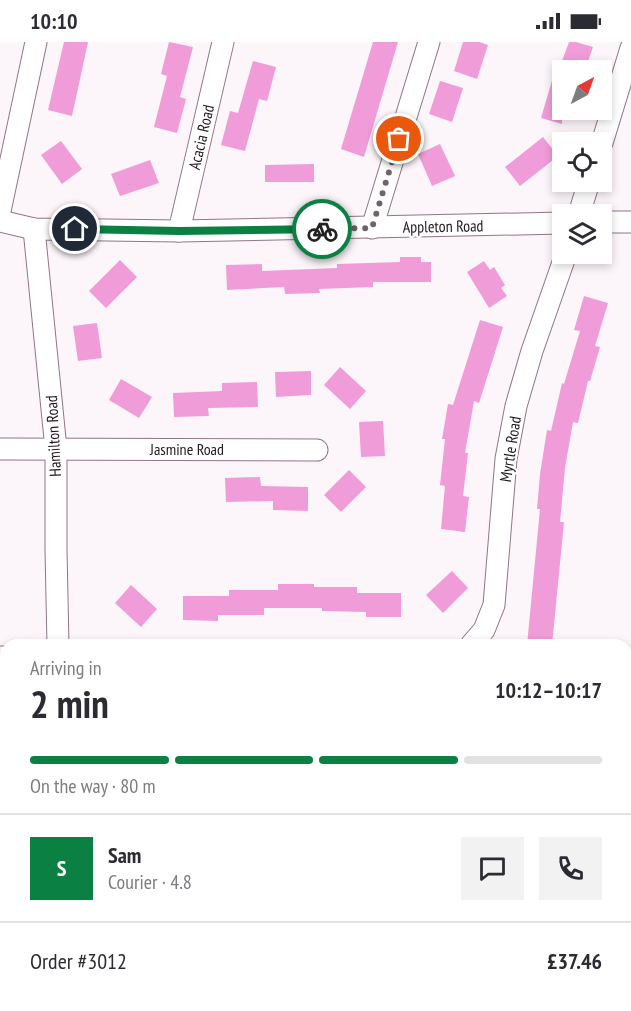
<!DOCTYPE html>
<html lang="en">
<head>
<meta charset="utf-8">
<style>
	:root { --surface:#fff; --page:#f2f2f3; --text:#2b2b33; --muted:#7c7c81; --line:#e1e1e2; --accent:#0b8043 }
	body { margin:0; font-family:"PT Sans Narrow",sans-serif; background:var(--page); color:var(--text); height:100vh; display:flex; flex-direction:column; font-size:22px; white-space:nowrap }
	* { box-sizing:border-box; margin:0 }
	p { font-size:20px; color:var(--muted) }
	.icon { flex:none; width:33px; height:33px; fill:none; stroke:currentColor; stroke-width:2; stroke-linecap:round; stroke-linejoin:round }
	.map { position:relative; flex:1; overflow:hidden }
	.drawer { position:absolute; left:0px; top:597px; width:632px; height:372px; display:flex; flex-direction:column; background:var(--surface); border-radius:18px 18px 0 0; box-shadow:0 3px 9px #0003 }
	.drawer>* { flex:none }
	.needle { width:39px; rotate:41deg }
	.fabs { position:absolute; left:552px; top:18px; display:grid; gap:12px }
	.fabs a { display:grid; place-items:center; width:60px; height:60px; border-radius:0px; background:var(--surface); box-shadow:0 3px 9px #0003; font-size:30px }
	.pin { position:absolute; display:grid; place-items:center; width:51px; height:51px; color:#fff; margin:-26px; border:3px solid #fff; border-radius:50%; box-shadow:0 2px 6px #0007 }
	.courier { position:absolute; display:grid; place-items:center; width:60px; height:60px; margin:-30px; border:4px solid #0b8043; border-radius:50%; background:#fff; color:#222; box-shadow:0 2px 8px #0007 }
	.overview em { font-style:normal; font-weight:800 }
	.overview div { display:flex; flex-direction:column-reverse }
	.overview { display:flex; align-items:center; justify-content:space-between; height:102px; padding:0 30px }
	h1 { font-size:39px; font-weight:800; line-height:45px }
	.bar { display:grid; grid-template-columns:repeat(4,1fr); gap:9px 6px; align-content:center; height:72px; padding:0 30px }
	.bar i { height:8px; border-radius:4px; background:var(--line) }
	.bar .on { background:var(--accent) }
	.bar p { grid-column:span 4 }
	.line { display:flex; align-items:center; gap:15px; padding:0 30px; border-top:2px solid var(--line) }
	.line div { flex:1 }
	.round { display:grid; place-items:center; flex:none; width:63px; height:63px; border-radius:0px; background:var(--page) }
	.status { display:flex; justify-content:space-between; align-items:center; height:42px; padding:0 30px; background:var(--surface); direction:ltr }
	.status svg { height:16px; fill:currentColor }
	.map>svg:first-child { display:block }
	.building { fill:#f09cd9 }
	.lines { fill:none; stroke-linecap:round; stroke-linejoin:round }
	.street-casing { stroke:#917589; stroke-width:23 }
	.street { stroke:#fff; stroke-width:21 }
	.done { stroke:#6e646b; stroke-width:6; stroke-dasharray:0 10.8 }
	.route { stroke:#0b8043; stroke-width:8 }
	.labels { text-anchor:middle; stroke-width:4.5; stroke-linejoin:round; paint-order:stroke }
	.street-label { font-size:16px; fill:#21161e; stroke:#fff }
</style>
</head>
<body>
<div class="status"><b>10:10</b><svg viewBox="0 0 49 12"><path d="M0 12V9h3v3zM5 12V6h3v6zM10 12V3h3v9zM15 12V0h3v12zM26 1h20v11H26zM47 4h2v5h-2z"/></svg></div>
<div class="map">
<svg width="631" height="969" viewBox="0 0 631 969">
	<rect width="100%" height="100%" fill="#fcf5fa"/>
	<g class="building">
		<path d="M 64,0 L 88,0 L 72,74 L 48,68 Z"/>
		<path d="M 169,0 L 193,5 L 180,55 L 186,57 L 177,91 L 154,85 L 167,34 L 161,32 Z"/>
		<path d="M 373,0 L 398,0 L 364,115 L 341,107 Z"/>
		<path d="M 463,0 L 479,0 L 488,3 L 477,37 L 454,29 Z"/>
		<path d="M 569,0 L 576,0 L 593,5 L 585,28 L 562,28 L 562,82 L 541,76 L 558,18 L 562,19 Z"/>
		<path d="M 253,19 L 276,25 L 267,59 L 259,57 L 245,109 L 221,103 L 230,69 L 238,71 Z"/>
		<path d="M 440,39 L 463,46 L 452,80 L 429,72 Z"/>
		<path d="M 543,95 L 558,114 L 520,144 L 505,125 Z"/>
		<path d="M 61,99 L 82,127 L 62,142 L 41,113 Z"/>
		<path d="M 440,102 L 455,134 L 432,144 L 418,112 Z"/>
		<path d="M 150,118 L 159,141 L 120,154 L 111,132 Z"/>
		<path d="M 314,122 L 314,140 L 265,140 L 265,123 Z"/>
		<path d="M 400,215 L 421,215 L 421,220 L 431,220 L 431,240 L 373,240 L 373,245 L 319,247 L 320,251 L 285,252 L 284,245 L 227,248 L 226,223 L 262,222 L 262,229 L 337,226 L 337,222 L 400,220 Z"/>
		<path d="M 120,218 L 137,235 L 106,266 L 89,249 Z"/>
		<path d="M 484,219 L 490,228 L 494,225 L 505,243 L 501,246 L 507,254 L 489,266 L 467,230 Z"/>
		<path d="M 584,254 L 608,261 L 595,304 L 600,305 L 590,339 L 588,339 L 578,381 L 573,380 L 565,426 L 560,480 L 564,480 L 552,603 L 527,603 L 540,467 L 537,467 L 540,432 L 547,388 L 551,389 L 562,341 L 564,342 L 580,289 L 574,288 Z"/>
		<path d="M 480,278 L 503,285 L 479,361 L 474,359 L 465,411 L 468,411 L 463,454 L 469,455 L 465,490 L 441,487 L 445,444 L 440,443 L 445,397 L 442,397 L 448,362 L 453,363 Z"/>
		<path d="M 97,281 L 102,316 L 78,319 L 73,284 Z"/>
		<path d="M 340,325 L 366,349 L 350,367 L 324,343 Z"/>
		<path d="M 311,329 L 311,353 L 276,355 L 275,330 Z"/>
		<path d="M 121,337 L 152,355 L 139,376 L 109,358 Z"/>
		<path d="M 257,340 L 258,365 L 208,366 L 209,374 L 174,375 L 173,351 L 222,349 L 222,341 Z"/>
		<path d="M 383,379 L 385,414 L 361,415 L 359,380 Z"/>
		<path d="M 349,428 L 366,445 L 341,470 L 324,453 Z"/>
		<path d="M 260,435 L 261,444 L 308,445 L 308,469 L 273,468 L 273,459 L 226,460 L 225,436 Z"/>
		<path d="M 452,529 L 468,546 L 443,571 L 426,553 Z"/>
		<path d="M 278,542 L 314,542 L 314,545 L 357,545 L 357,551 L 401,551 L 401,575 L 366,575 L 366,570 L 322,569 L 322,566 L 264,566 L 264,573 L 218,573 L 218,579 L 183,578 L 183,554 L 229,554 L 229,548 L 278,548 Z"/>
		<path d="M 131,543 L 157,567 L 141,585 L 115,561 Z"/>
	</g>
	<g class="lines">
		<defs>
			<g id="street">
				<path d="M 602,101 L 631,6"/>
				<path d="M 0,169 L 36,0"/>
				<path d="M 579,172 L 589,140"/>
				<path d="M 0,179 L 34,187 L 179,189 L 562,181"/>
				<path d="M 602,180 L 631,180"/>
				<path d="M 372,186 L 429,0"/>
				<path d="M 34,187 L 56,407 L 56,508 L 58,603"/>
				<path d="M 179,189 L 223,0"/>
				<path d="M 0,407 L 317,408"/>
				<path d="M 471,603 L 484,588 L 494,563 L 506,417 L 516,364 L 532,309 L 566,212"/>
				<path d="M 0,615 L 6,615"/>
				<path d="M 0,837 L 6,837"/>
				<path d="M 50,969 L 50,963"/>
			</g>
		</defs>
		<use href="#street" class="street-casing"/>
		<use href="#street" class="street"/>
	</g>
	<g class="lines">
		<path class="done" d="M 322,187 L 372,186 L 399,97"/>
		<path class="route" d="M 75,187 L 179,189 L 322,187"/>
	</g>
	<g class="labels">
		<g class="street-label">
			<text transform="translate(201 95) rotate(-77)" y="6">Acacia Road</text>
			<text transform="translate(443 184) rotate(-1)" y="6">Appleton Road</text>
			<text transform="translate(53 394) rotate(-93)" y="6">Hamilton Road</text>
			<text x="187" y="413">Jasmine Road</text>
			<text transform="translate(510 407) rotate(-81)" y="6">Myrtle Road</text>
		</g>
	</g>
</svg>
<div class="fabs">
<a><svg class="needle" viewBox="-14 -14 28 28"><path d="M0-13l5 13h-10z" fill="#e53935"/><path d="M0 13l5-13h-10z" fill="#7c7c81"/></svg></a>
<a><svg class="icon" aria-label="locate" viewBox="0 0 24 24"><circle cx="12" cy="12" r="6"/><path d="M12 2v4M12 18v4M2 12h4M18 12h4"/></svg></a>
<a><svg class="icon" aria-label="layers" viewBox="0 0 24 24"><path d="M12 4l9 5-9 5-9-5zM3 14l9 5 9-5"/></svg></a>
</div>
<div class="pin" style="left:399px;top:97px;background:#ea580c"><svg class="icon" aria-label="bag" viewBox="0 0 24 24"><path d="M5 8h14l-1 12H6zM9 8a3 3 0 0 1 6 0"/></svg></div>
<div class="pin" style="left:75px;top:187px;background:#1f2937"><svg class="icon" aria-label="home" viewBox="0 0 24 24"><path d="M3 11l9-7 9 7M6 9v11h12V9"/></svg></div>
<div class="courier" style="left:322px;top:187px"><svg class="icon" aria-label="bike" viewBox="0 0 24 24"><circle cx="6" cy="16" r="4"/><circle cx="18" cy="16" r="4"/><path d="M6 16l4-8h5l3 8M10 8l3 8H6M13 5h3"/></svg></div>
<section class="drawer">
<div class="overview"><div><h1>2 min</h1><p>Arriving in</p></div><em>10:12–10:17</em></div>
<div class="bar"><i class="on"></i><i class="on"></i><i class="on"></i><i></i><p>On the way · 80 m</p></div>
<div class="line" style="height:108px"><b class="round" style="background:var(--accent);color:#fff">S</b><div><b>Sam</b><p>Courier · 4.8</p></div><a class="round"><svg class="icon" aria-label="chat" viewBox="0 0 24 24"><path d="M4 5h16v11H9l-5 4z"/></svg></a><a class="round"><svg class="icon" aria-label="phone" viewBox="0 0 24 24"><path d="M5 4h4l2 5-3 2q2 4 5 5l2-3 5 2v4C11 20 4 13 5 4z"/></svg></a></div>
<div class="line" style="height:78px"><div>Order #3012</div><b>£37.46</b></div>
</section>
</div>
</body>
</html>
